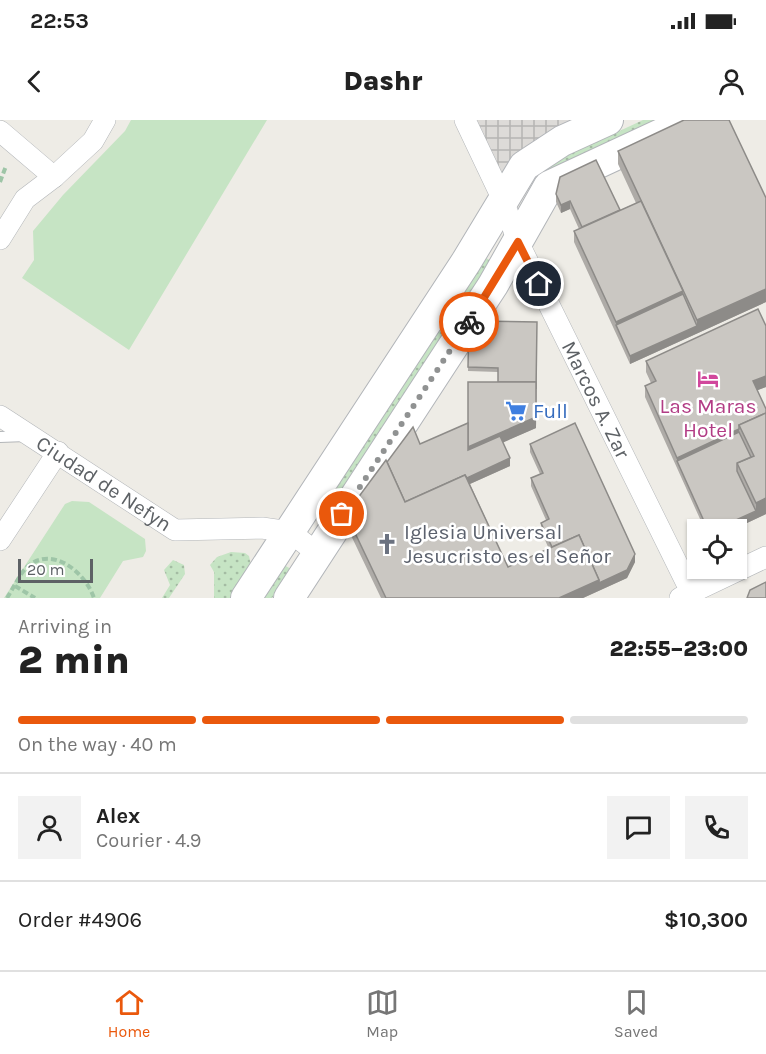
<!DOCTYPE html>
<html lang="en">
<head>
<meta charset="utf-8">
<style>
	:root { --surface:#fff; --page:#f2f2f2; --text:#222; --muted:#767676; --line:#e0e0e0; --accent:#ea580c }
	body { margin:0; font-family:Karla,sans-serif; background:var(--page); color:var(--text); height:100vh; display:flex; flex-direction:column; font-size:22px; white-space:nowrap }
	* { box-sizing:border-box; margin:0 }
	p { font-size:20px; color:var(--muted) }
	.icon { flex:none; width:33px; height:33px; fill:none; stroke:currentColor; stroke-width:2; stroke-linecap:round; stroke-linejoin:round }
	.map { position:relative; height:478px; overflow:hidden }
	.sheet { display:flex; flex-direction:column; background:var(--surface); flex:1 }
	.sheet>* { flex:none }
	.buttons { position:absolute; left:687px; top:399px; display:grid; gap:12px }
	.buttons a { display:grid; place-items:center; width:60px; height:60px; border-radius:0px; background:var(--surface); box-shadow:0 2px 4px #0004; font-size:30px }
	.scale { position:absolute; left:18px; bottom:15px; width:75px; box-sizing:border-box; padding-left:6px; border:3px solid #5d6165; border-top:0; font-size:16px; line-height:21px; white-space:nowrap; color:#5d6165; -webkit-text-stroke:4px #fff; paint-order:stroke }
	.pin { position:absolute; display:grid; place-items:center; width:51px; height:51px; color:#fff; margin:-26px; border:3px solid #fff; border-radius:50%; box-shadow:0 2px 6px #0007 }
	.courier { position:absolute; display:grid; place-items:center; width:60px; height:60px; margin:-30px; border:4px solid #ea580c; border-radius:50%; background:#fff; color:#222; box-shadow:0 2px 8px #0007 }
	.summary em { font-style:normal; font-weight:800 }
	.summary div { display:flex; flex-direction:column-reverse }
	.summary { display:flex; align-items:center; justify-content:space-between; height:102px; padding:0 18px }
	h1 { font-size:39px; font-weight:800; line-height:45px }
	.bar { display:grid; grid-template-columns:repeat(4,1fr); gap:9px 6px; align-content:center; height:72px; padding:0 18px }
	.bar i { height:8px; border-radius:4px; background:var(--line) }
	.bar .current { background:var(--accent) }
	.bar p { grid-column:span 4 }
	.line { display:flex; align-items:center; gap:15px; padding:0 18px; border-top:2px solid var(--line) }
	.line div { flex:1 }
	.round { display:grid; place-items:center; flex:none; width:63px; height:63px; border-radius:0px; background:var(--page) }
	.status { display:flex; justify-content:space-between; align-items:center; height:42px; padding:0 30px; background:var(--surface); direction:ltr }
	.status svg { height:16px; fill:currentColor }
	header { display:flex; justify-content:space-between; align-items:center; height:78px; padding:0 18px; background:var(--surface); font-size:27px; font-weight:800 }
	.menu { display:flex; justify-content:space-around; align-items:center; height:84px; border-top:2px solid var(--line); background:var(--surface); font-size:16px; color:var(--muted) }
	.menu a { display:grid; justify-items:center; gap:3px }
	.menu .current { color:var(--accent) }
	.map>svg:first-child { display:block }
	.industrial { fill:url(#industrial-grid) }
	.grass { fill:url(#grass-dots) }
	.green { fill:#c6e4c4 }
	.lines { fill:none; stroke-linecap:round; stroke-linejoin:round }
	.lane-casing { stroke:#b3b6b9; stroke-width:12 }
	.street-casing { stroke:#b3b6b9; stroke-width:22 }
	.secondary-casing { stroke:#b2b5b9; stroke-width:32 }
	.path { stroke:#9ec5a7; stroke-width:4; stroke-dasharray:6 3; stroke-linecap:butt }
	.lane { stroke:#fff; stroke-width:10 }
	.street { stroke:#fff; stroke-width:21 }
	.secondary { stroke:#fff; stroke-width:30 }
	.wall { fill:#aeaba7 }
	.shaded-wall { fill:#8d8b88 }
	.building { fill:#cac7c2; stroke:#8d8b88; stroke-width:1.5 }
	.done { stroke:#909292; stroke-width:6; stroke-dasharray:0 10.8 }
	.route { stroke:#ea580c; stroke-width:8 }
	.labels { text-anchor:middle; stroke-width:5; stroke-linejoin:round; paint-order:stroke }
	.street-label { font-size:21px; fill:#5d6165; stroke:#fff }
	.hotel-label { font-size:21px; fill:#b23c85; stroke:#fff }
	.shop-label { font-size:21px; fill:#366cbe; stroke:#fff; text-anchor:start }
	.worship-label { font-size:21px; fill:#5b616d; stroke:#fff; text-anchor:start }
</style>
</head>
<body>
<div class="status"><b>22:53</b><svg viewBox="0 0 49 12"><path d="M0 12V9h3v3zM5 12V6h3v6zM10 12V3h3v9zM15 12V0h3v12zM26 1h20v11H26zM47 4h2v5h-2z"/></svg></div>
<header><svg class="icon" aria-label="back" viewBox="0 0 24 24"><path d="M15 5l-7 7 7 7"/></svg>Dashr<svg class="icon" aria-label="person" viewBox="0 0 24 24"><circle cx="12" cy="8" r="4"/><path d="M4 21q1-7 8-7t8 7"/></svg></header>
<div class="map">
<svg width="766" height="478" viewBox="0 0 766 478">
	<defs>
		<pattern id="industrial-grid" width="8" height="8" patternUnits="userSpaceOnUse" patternTransform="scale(1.5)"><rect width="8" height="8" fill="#dddbd8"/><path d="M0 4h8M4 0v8" fill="none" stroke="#b6b5b3"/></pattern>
		<pattern id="grass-dots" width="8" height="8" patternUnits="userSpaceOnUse" patternTransform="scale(1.5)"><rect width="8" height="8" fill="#c6e4c4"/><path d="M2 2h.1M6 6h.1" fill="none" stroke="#a4bca3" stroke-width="1.8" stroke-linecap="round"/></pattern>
	</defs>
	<rect width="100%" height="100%" fill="#eeece6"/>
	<path class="industrial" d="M 465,0 L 608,0 L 503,80 Z"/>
	<g class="grass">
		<path d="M 643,0 L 666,0 L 540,59 L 536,50 Z"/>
		<path d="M 485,137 L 492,142 L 339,379 L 332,374 Z"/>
		<path d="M 231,432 L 245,433 L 249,436 L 251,445 L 230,478 L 214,478 L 214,452 L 210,445 L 217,437 Z"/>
		<path d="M 173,440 L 184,445 L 185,454 L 169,478 L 162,478 L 170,465 L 164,450 Z"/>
		<path d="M 284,445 L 291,449 L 272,478 L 263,478 Z"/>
	</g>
	<g class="green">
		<path d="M 131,0 L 267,0 L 129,230 L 22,158 L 34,140 L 33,111 L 63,75 L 125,11 Z"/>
		<path d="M 72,381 L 89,382 L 145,419 L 146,431 L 143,437 L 123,441 L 100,478 L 4,478 L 65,384 Z"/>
	</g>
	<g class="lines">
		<defs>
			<path id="lane" d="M 0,317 L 26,316"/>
			<g id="street">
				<path id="s1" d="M 465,0 L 503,80 L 518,122 L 694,478"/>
				<path d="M 0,11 L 54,57"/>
				<path d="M 0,119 L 25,79 L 54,57 L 93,21 L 105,0"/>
				<path id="s2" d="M 0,296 L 175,410 L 262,408 L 290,412 L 317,433"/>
				<path d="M 0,420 L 58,332"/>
				<path d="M 680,478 L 766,437"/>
			</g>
			<g id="secondary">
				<path d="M 246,478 L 466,142 L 524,46 L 562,21 L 608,0"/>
				<path d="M 289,478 L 493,165 L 549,66 L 691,0"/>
			</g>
		</defs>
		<use href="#lane" class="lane-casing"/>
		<use href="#street" class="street-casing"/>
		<use href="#secondary" class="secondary-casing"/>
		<g class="path">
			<path d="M 0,62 L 6,46"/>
			<path d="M 15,466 L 35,478"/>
			<path d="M 7,478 C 13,469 20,453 28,446 C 54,425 86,454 94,478"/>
		</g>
		<use href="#lane" class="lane"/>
		<use href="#street" class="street"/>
		<use href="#secondary" class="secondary"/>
	</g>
	<g class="wall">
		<path d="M 618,31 L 766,78 L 766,182 L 630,244 L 574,122 L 574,111 L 579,109 L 570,89 L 561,93 L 556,82 L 556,74 L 620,90 L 636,83 L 618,44 Z"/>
		<path d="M 469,201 L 537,202 L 536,308 L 503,322 L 510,346 L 470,364 L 508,447 L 549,429 L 541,411 L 541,403 L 546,400 L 531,366 L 531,358 L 540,354 L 530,332 L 530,324 L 635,442 L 627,458 L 583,478 L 381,478 L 346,405 L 346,394 L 387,342 L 420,324 L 468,303 L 498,262 L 498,252 L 468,251 Z"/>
		<path d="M 766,206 L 766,267 L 757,270 L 766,289 L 766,394 L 732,410 L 705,410 L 645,277 L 645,266 L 651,263 L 646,252 L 646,241 Z"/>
	</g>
	<g class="shaded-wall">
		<path d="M 570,81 L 570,89 L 561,93 L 561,85 Z"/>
		<path d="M 766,169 L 766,182 L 630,244 L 630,236 L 697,206 L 697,200 Z"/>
		<path d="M 683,171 L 683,182 L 616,205 L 616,202 Z"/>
		<path d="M 537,202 L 536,308 L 468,338 L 468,327 Z"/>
		<path d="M 766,256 L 766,267 L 753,272 L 753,261 Z"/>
		<path d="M 739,309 L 739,320 L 677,341 L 677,338 Z"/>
		<path d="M 510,338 L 510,346 L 405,393 L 405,385 Z"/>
		<path d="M 766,378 L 766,394 L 732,410 L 714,410 L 756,391 L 756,383 Z"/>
		<path d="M 635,434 L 635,442 L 627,458 L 583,478 L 559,478 Z"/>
	</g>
	<g class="building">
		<path d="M 684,0 L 729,0 L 766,78 L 766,169 L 697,200 L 618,31 Z"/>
		<path d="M 596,40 L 620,90 L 582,107 L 570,81 L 561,85 L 556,74 L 560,57 Z"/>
		<path d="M 641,81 L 683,171 L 616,202 L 574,111 Z"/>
		<path d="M 683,174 L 697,206 L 630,236 L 616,205 Z"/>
		<path d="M 758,189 L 766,206 L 766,256 L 753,261 L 766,289 L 766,293 L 739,305 L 739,309 L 677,338 L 645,266 L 656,261 L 646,241 Z"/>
		<path d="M 469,201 L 537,202 L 536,269 L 536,262 L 498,262 L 498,248 L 468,247 Z"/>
		<path d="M 468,262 L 536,262 L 536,297 L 468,327 Z"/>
		<path d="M 766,293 L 766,378 L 756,383 L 737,343 L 754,336 L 739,305 Z"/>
		<path d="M 468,303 L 468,330 L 500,316 L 510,338 L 467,358 L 465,355 L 405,382 L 387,342 L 413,307 L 420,324 Z"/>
		<path d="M 575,303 L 635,434 L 627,450 L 599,463 L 599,460 L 579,415 L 552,427 L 541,403 L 549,399 L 531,358 L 543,353 L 530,324 Z"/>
		<path d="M 739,312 L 751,337 L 737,343 L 737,351 L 756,391 L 714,410 L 708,410 L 677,341 Z"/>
		<path d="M 386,340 L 405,382 L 465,355 L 508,447 L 579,415 L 599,460 L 559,478 L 386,478 L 346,394 Z"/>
		<path d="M 766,462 L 766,478 L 747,478 L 750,470 Z"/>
	</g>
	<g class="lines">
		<path class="done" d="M 342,394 L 469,202"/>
		<path class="route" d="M 469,202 L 518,122 L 539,164"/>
	</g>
	<defs>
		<symbol id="hotel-bare" viewBox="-9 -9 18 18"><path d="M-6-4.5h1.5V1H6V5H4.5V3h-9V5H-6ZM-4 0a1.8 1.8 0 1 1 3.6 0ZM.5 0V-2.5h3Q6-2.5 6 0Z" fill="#d1479c" stroke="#fff" stroke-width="2.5" paint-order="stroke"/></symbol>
		<symbol id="supermarket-bare" viewBox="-9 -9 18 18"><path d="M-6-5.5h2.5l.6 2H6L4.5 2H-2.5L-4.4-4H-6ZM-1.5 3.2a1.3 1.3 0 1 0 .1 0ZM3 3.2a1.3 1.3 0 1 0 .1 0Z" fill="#3f7fe0" stroke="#fff" stroke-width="2.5" paint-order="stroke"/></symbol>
		<symbol id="church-bare" viewBox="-9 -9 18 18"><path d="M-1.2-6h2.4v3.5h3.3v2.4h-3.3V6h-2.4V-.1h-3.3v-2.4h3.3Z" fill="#6b7280" stroke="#fff" stroke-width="2.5" paint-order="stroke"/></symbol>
	</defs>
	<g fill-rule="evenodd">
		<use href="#hotel-bare" x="693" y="244" width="30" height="30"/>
		<use href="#supermarket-bare" x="501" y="276" width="30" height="30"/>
		<use href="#church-bare" x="372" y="409" width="30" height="30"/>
	</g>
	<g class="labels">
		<g class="street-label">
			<text dy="7" stroke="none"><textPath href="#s1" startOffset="309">Marcos A. Zar</textPath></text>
			<text dy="7" stroke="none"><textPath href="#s2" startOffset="124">Ciudad de Nefyn</textPath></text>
		</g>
		<g class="hotel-label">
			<text x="708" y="293">Las Maras<tspan x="708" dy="24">Hotel</tspan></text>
		</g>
		<g class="shop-label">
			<text x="533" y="298">Full</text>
		</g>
		<g class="worship-label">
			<text x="404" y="419">Iglesia Universal<tspan x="404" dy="24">Jesucristo es el Señor</tspan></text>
		</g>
	</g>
</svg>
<div class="buttons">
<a><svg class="icon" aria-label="locate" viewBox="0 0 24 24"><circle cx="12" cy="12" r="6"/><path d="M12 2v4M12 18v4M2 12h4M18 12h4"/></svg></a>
</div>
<div class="scale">20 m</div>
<div class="pin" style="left:342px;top:394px;background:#ea580c"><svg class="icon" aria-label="bag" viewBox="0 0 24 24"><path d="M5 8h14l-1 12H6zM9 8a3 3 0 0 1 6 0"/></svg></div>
<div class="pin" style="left:539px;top:164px;background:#1f2937"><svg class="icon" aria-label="home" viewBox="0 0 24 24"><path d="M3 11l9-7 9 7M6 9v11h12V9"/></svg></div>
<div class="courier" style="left:469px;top:202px"><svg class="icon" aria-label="bike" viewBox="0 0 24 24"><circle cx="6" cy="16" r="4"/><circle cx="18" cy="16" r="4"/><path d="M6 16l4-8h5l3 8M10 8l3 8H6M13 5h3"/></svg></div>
</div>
<section class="sheet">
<div class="summary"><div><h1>2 min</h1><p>Arriving in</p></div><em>22:55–23:00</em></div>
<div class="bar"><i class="current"></i><i class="current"></i><i class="current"></i><i></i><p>On the way · 40 m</p></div>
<div class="line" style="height:108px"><a class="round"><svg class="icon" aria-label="person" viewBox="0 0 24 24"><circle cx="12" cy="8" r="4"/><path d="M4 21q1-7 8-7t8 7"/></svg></a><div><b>Alex</b><p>Courier · 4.9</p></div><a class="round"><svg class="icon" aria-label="chat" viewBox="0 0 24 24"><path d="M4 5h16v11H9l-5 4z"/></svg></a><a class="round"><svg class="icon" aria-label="phone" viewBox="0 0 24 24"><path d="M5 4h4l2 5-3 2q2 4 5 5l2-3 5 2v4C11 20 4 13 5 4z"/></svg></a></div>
<div class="line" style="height:78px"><div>Order #4906</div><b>$10,300</b></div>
</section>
<nav class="menu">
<a class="current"><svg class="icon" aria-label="home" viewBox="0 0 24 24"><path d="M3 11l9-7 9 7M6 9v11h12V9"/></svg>Home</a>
<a><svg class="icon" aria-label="map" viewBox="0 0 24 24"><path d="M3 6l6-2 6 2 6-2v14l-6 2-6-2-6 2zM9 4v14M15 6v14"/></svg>Map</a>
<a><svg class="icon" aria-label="saved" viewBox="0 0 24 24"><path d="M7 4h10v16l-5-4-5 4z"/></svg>Saved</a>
</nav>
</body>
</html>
